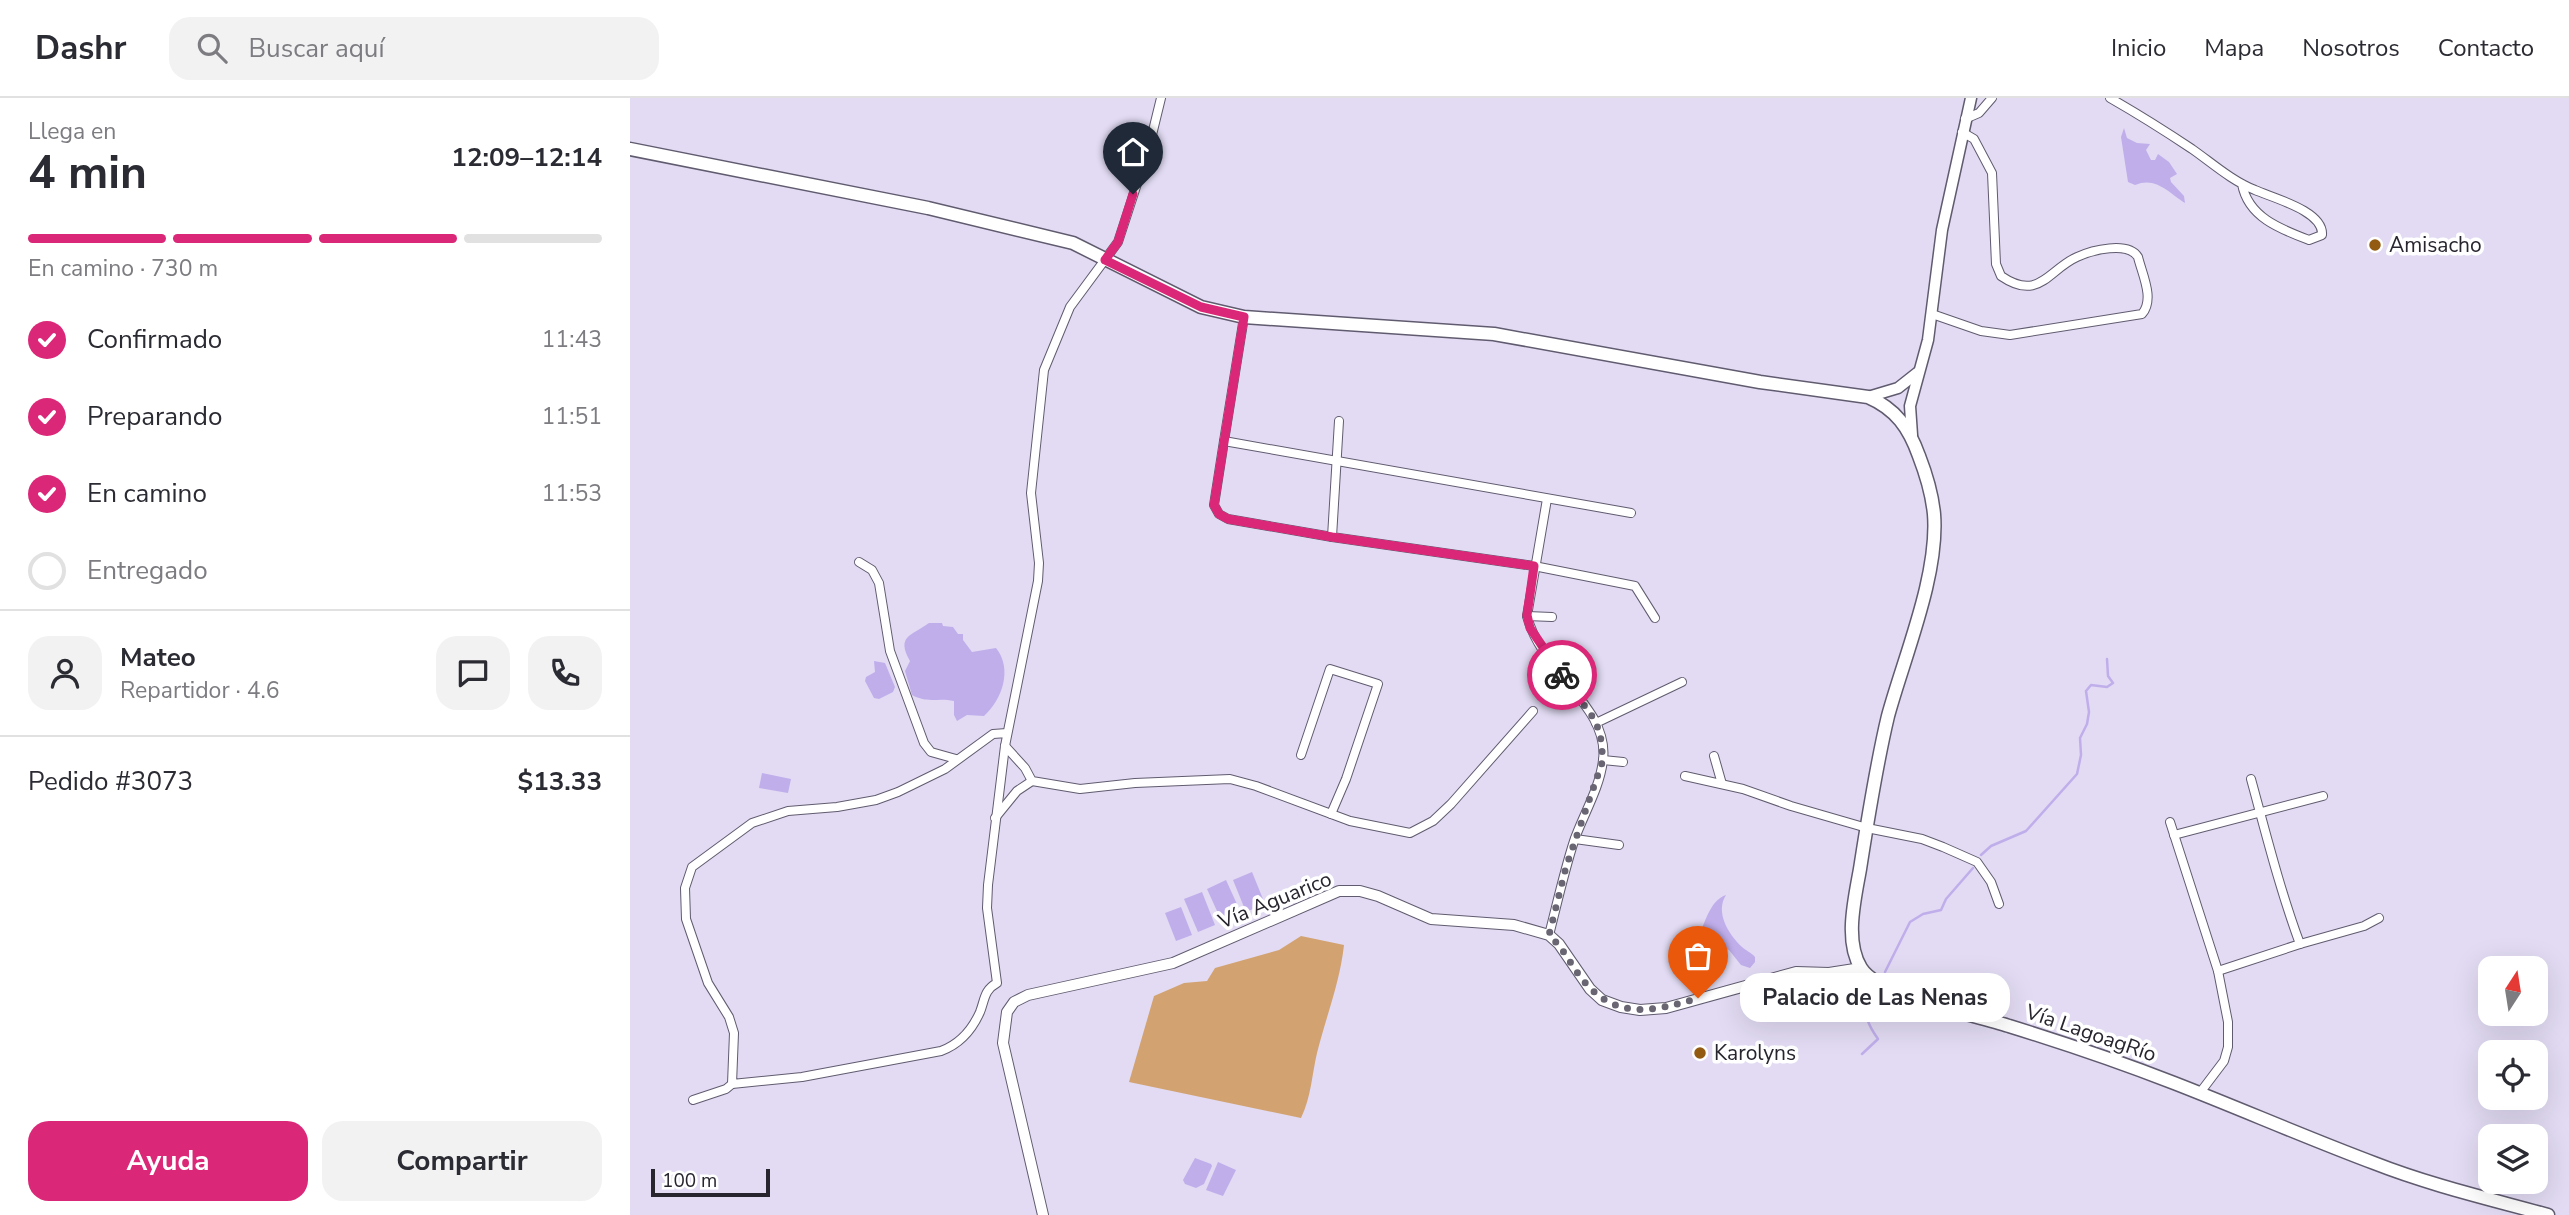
<!DOCTYPE html>
<html lang="es">
<head>
<meta charset="utf-8">
<style>
	:root { --surface:#fff; --page:#f2f2f3; --text:#2b2b33; --muted:#7c7c81; --line:#e1e1e2; --accent:#db2777 }
	body { margin:0; font-family:"Nunito Sans",sans-serif; background:var(--page); color:var(--text); height:100vh; display:flex; flex-direction:column; font-size:26px; white-space:nowrap }
	* { box-sizing:border-box; margin:0 }
	p { font-size:23px; color:var(--muted) }
	.icon { flex:none; width:38px; height:38px; fill:none; stroke:currentColor; stroke-width:2; stroke-linecap:round; stroke-linejoin:round }
	.map { position:relative; flex:1; overflow:hidden }
	.details { display:flex; flex-direction:column; background:var(--surface); width:630px }
	.details>* { flex:none }
	.needle { width:46px; rotate:12deg }
	.controls { position:absolute; left:1848px; top:858px; display:grid; gap:14px }
	.controls a { display:grid; place-items:center; width:70px; height:70px; border-radius:14px; background:var(--surface); box-shadow:0 7px 28px #0002; font-size:35px }
	.scale { position:absolute; left:21px; bottom:18px; width:119px; box-sizing:border-box; padding-left:7px; border:4px solid #28252e; border-top:0; font-size:19px; line-height:24px; white-space:nowrap; color:#28252e; -webkit-text-stroke:5px #fff; paint-order:stroke }
	.pin { position:absolute; display:grid; place-items:center; width:60px; height:60px; color:#fff; margin:-72px -30px; border-radius:50% 50% 50% 0; rotate:-45deg; box-shadow:0 0 7px #0007 }
	.pin .icon { rotate:45deg }
	.courier { position:absolute; display:grid; place-items:center; width:70px; height:70px; margin:-35px; border:5px solid #db2777; border-radius:50%; background:#fff; color:#222; box-shadow:0 2px 9px #0007 }
	.bubble { position:absolute; height:49px; border-radius:21px; background:var(--surface); box-shadow:0 7px 28px #0002; font-size:23px; font-weight:700; line-height:49px; text-align:center }
	.head em { font-style:normal; font-weight:700 }
	.head div { display:flex; flex-direction:column-reverse }
	.head { display:flex; align-items:center; justify-content:space-between; height:119px; padding:0 28px }
	h1 { font-size:46px; font-weight:700; line-height:52px }
	.bar { display:grid; grid-template-columns:repeat(4,1fr); gap:10px 7px; align-content:center; height:84px; padding:0 28px }
	.bar i { height:9px; border-radius:5px; background:var(--line) }
	.bar .active { background:var(--accent) }
	.bar p { grid-column:span 4 }
	.line { display:flex; align-items:center; gap:18px; padding:0 28px; border-top:2px solid var(--line) }
	.line div { flex:1 }
	.round { display:grid; place-items:center; flex:none; width:74px; height:74px; border-radius:21px; background:var(--page) }
	ol { padding:0 28px; list-style:none }
	li { display:flex; align-items:center; gap:21px; height:77px }
	li p { margin-inline-start:auto }
	li .icon { padding:7px; border-radius:50%; background:var(--accent); color:#fff; stroke-width:4 }
	li:last-child { color:var(--muted) }
	li i { width:38px; height:38px; border:4px solid var(--line); border-radius:50% }
	.button { display:flex; gap:14px; margin-top:auto; padding:14px 28px }
	.button a { flex:1; height:80px; border-radius:21px; background:var(--accent); color:#fff; font-size:28px; font-weight:700; line-height:80px; text-align:center }
	.button a+a { background:var(--page); color:var(--text) }
	header { display:flex; align-items:center; gap:42px; box-sizing:border-box; height:98px; padding:0 35px; background:var(--surface); border-bottom:2px solid var(--line) }
	header strong { font-size:33px }
	nav { display:flex; gap:38px; margin-inline-start:auto; font-size:24px }
	.search { width:490px; height:63px; background:var(--page); display:flex; align-items:center; gap:18px; box-sizing:border-box; padding:0 24px; border-radius:21px; color:var(--muted); font-size:26px }
	main { display:flex; flex:1; min-height:0 }
	.map>svg:first-child { display:block }
	.forest { fill:#d2a370 }
	.water { fill:#c0aeeb }
	.lines { fill:none; stroke-linecap:round; stroke-linejoin:round }
	.stream { stroke:#c0aeeb; stroke-width:2.5 }
	.minor-casing { stroke:#615b6f; stroke-width:10 }
	.tertiary-casing { stroke:#615b6f; stroke-width:12 }
	.secondary-casing { stroke:#615b6f; stroke-width:13 }
	.trunk-casing { stroke:#615b6f; stroke-width:15 }
	.minor { stroke:#fff; stroke-width:8 }
	.tertiary { stroke:#fff; stroke-width:10 }
	.secondary { stroke:#fff; stroke-width:10 }
	.trunk { stroke:#fff; stroke-width:12 }
	.done { stroke:#696573; stroke-width:7; stroke-dasharray:0 12.6 }
	.route { stroke:#db2777; stroke-width:9 }
	.poi-dot { fill:#925b11; stroke:#fff; stroke-width:2.5 }
	.labels { text-anchor:middle; stroke-width:7; stroke-linejoin:round; paint-order:stroke }
	.poi-label { font-size:21px; fill:#28252e; stroke:#fff; text-anchor:start }
	.street-label { font-size:21px; fill:#28252e; stroke:#fff }
</style>
</head>
<body>
<header>
<strong>Dashr</strong>
<div class="search"><svg class="icon" aria-label="search" viewBox="0 0 24 24"><circle cx="10" cy="10" r="6"/><path d="M15 15l6 6"/></svg>Buscar aquí</div>
<nav><a>Inicio</a><a>Mapa</a><a>Nosotros</a><a>Contacto</a></nav>
</header>
<main>
<section class="details">
<div class="head"><div><h1>4 min</h1><p>Llega en</p></div><em>12:09–12:14</em></div>
<div class="bar"><i class="active"></i><i class="active"></i><i class="active"></i><i></i><p>En camino · 730 m</p></div>
<ol>
<li><svg class="icon" aria-label="check" viewBox="0 0 24 24"><path d="M5 12l5 5 9-10"/></svg>Confirmado<p>11:43</p></li>
<li><svg class="icon" aria-label="check" viewBox="0 0 24 24"><path d="M5 12l5 5 9-10"/></svg>Preparando<p>11:51</p></li>
<li><svg class="icon" aria-label="check" viewBox="0 0 24 24"><path d="M5 12l5 5 9-10"/></svg>En camino<p>11:53</p></li>
<li><i></i>Entregado</li>
</ol>
<div class="line" style="height:126px"><a class="round"><svg class="icon" aria-label="person" viewBox="0 0 24 24"><circle cx="12" cy="8" r="4"/><path d="M4 21q1-7 8-7t8 7"/></svg></a><div><b>Mateo</b><p>Repartidor · 4.6</p></div><a class="round"><svg class="icon" aria-label="chat" viewBox="0 0 24 24"><path d="M4 5h16v11H9l-5 4z"/></svg></a><a class="round"><svg class="icon" aria-label="phone" viewBox="0 0 24 24"><path d="M5 4h4l2 5-3 2q2 4 5 5l2-3 5 2v4C11 20 4 13 5 4z"/></svg></a></div>
<div class="line" style="height:91px"><div>Pedido #3073</div><b>$13.33</b></div>
<div class="button"><a>Ayuda</a><a>Compartir</a></div>
</section>
<div class="map">
<svg width="1939" height="1117" viewBox="0 0 1939 1117">
	<rect width="100%" height="100%" fill="#e2dbf3"/>
	<path class="forest" d="M 671,838 L 714,847 C 710,884 696,919 687,955 C 682,976 681,1000 671,1020 L 499,984 L 524,898 L 554,885 L 577,883 L 585,870 L 649,852 Z"/>
	<g class="water">
		<path d="M 1494,30 L 1497,40 L 1507,45 L 1520,46 L 1516,52 L 1521,62 L 1525,62 L 1528,56 L 1539,64 L 1547,76 L 1540,80 L 1541,84 L 1554,98 L 1555,105 C 1539,95 1526,78 1505,87 L 1498,84 L 1491,39 Z"/>
		<path d="M 299,525 L 312,525 L 313,528 L 323,529 L 328,536 L 333,536 L 333,542 L 342,554 L 366,550 C 383,571 372,602 354,618 L 337,617 L 327,623 L 324,617 L 324,603 C 307,599 299,606 282,597 L 275,573 L 280,563 C 266,538 281,538 299,525 Z"/>
		<path d="M 244,563 L 255,565 L 265,589 L 263,594 L 249,601 L 244,600 L 235,583 L 236,579 L 245,574 Z"/>
		<path d="M 132,675 L 161,681 L 158,695 L 129,690 Z"/>
		<path d="M 622,774 L 635,806 L 616,814 L 603,782 Z"/>
		<path d="M 596,782 L 611,815 L 592,824 L 577,791 Z"/>
		<path d="M 572,794 L 585,827 L 568,834 L 554,801 Z"/>
		<path d="M 1096,797 C 1085,814 1098,836 1112,849 C 1116,853 1121,854 1125,859 L 1125,864 L 1120,870 L 1111,867 L 1099,852 L 1067,842 C 1075,826 1079,803 1096,797 Z"/>
		<path d="M 551,809 L 562,837 L 546,843 L 535,815 Z"/>
		<path d="M 565,1060 L 581,1066 L 582,1068 L 574,1086 L 566,1090 L 555,1086 L 553,1082 Z"/>
		<path d="M 588,1064 L 606,1072 L 593,1098 L 576,1092 Z"/>
	</g>
	<g class="lines">
		<g class="stream">
			<path d="M 1351,757 L 1361,748 L 1396,733 L 1447,676 L 1451,657 L 1450,640 L 1457,626 L 1459,614 L 1456,593 L 1461,587 L 1477,589 L 1483,585 L 1478,578 L 1477,561"/>
			<path d="M 1255,874 L 1280,824 L 1293,816 L 1311,812 L 1316,801 L 1343,770"/>
			<path d="M 1232,956 L 1248,941 C 1239,928 1232,917 1240,901"/>
		</g>
		<defs>
			<g id="minor">
				<path d="M 1480,0 C 1508,16 1535,33 1562,51 C 1582,65 1602,83 1625,92 C 1643,100 1694,113 1692,137 L 1679,142 C 1650,131 1618,119 1612,86"/>
				<path d="M 1335,21 L 1349,15 L 1362,0"/>
				<path d="M 1302,216 L 1351,233 L 1380,237 L 1512,216 C 1525,201 1512,176 1508,159 C 1498,143 1462,152 1447,159 C 1418,172 1409,204 1371,178 L 1366,166 L 1362,75 L 1344,41 L 1332,34"/>
				<path d="M 614,219 L 594,343 L 1001,415"/>
				<path d="M 709,323 L 702,439 L 904,468 L 1005,488 L 1025,520"/>
				<path d="M 594,343 L 584,407 L 589,416 L 598,421 L 702,439"/>
				<path d="M 917,401 L 897,518 C 907,558 944,586 964,621 C 971,634 975,647 973,662 C 970,690 953,717 944,743 C 934,774 927,806 919,837"/>
				<path d="M 229,464 L 242,472 L 249,485 L 260,553 L 294,645 L 301,654 L 326,661"/>
				<path d="M 897,518 L 922,519"/>
				<path d="M 966,625 L 1052,584"/>
				<path d="M 377,635 L 363,636 L 315,671 L 268,694 L 246,702 L 207,709 L 158,713 L 122,725 L 62,769 L 55,790 L 56,821 L 78,885 L 99,919 L 104,935 L 102,986 L 172,979 L 311,953 C 330,946 342,932 350,914 C 355,901 354,892 367,885 L 357,810 L 358,787 L 375,648 L 408,483 L 409,465 L 401,395 L 414,272 L 440,209 L 488,144 L 519,49 L 531,0"/>
				<path d="M 375,648 L 395,670 L 402,683 L 450,691 L 505,685 L 600,681 L 626,688 L 720,723 L 780,735 L 803,723 L 821,706 L 903,613"/>
				<path d="M 671,657 L 700,571 L 748,586 L 716,681 L 701,716"/>
				<path d="M 1084,658 L 1092,686"/>
				<path d="M 973,662 L 993,664"/>
				<path d="M 1055,678 L 1113,691 L 1161,708 L 1237,730 L 1292,741 L 1313,749 L 1347,764 L 1361,784 L 1369,806"/>
				<path d="M 365,720 L 387,693 L 402,683"/>
				<path d="M 1540,724 L 1588,873 L 1598,924 L 1598,949 L 1594,963 L 1569,996"/>
				<path d="M 1544,737 L 1693,698"/>
				<path d="M 945,741 L 989,747"/>
				<path d="M 1670,846 L 1734,828 L 1749,820"/>
				<path d="M 1588,873 L 1670,846 C 1650,792 1636,736 1621,681"/>
				<path d="M 63,1002 L 96,991 L 102,986"/>
			</g>
			<path id="tertiary" d="M 413,1117 L 373,945 L 377,914 L 384,904 L 398,897 L 543,865 L 709,793 L 730,793 L 748,798 L 801,821 L 884,827 L 919,837 L 929,846 L 960,891 L 972,902 L 991,909 L 1010,912 L 1036,910 L 1166,874 L 1199,875 L 1231,870"/>
			<g id="secondary">
				<path d="M 1238,299 L 1268,290 L 1287,275"/>
				<path d="M 1282,337 L 1280,308 L 1298,242 L 1312,132 L 1341,0"/>
			</g>
			<path id="trunk" d="M 0,51 L 298,110 L 443,145 L 571,209 L 614,219 L 864,236 L 1130,284 L 1238,299 C 1266,311 1279,330 1289,358 C 1296,376 1302,396 1304,416 C 1309,477 1274,559 1258,618 C 1246,668 1238,720 1230,771 C 1225,800 1214,843 1231,870 C 1249,899 1344,916 1379,928 C 1434,945 1490,964 1544,985 C 1611,1011 1677,1040 1744,1065 C 1800,1087 1860,1101 1918,1117"/>
		</defs>
		<use href="#minor" class="minor-casing"/>
		<use href="#tertiary" class="tertiary-casing"/>
		<use href="#secondary" class="secondary-casing"/>
		<use href="#trunk" class="trunk-casing"/>
		<use href="#minor" class="minor"/>
		<use href="#tertiary" class="tertiary"/>
		<use href="#secondary" class="secondary"/>
		<use href="#trunk" class="trunk"/>
	</g>
	<g class="lines">
		<path class="done" d="M 932,577 L 962,618 L 970,634 L 973,662 L 936,769 L 919,837 C 932,849 939,863 949,877 C 982,922 1020,915 1068,900"/>
		<path class="route" d="M 503,96 L 488,144 L 475,162 L 571,209 L 614,219 L 584,407 L 589,416 L 598,421 L 702,439 L 904,468 L 897,517 L 900,530 L 932,577"/>
	</g>
	<g class="poi-dot">
		<circle cx="1745" cy="147" r="7"/>
		<circle cx="1070" cy="955" r="7"/>
	</g>
	<g class="labels">
		<g class="poi-label">
			<text x="1759" y="154">Amisacho</text>
			<text x="1084" y="962">Karolyns</text>
		</g>
		<g class="street-label">
			<text transform="translate(645 802) rotate(-22)" y="7">Vía Aguarico</text>
			<text transform="translate(1461 935) rotate(19)" y="7">Vía LagoagRío</text>
		</g>
	</g>
</svg>
<div class="controls">
<a><svg class="needle" viewBox="-14 -14 28 28"><path d="M0-13l5 13h-10z" fill="#e53935"/><path d="M0 13l5-13h-10z" fill="#7c7c81"/></svg></a>
<a><svg class="icon" aria-label="locate" viewBox="0 0 24 24"><circle cx="12" cy="12" r="6"/><path d="M12 2v4M12 18v4M2 12h4M18 12h4"/></svg></a>
<a><svg class="icon" aria-label="layers" viewBox="0 0 24 24"><path d="M12 4l9 5-9 5-9-5zM3 14l9 5 9-5"/></svg></a>
</div>
<div class="scale">100 m</div>
<div class="pin" style="left:1068px;top:900px;background:#ea580c"><svg class="icon" aria-label="bag" viewBox="0 0 24 24"><path d="M5 8h14l-1 12H6zM9 8a3 3 0 0 1 6 0"/></svg></div>
<div class="pin" style="left:503px;top:96px;background:#1f2937"><svg class="icon" aria-label="home" viewBox="0 0 24 24"><path d="M3 11l9-7 9 7M6 9v11h12V9"/></svg></div>
<div class="courier" style="left:932px;top:577px"><svg class="icon" aria-label="bike" viewBox="0 0 24 24"><circle cx="6" cy="16" r="4"/><circle cx="18" cy="16" r="4"/><path d="M6 16l4-8h5l3 8M10 8l3 8H6M13 5h3"/></svg></div>
<div class="bubble" style="left:1110px;top:875px;width:270px">Palacio de Las Nenas</div>
</div>
</main>
</body>
</html>
